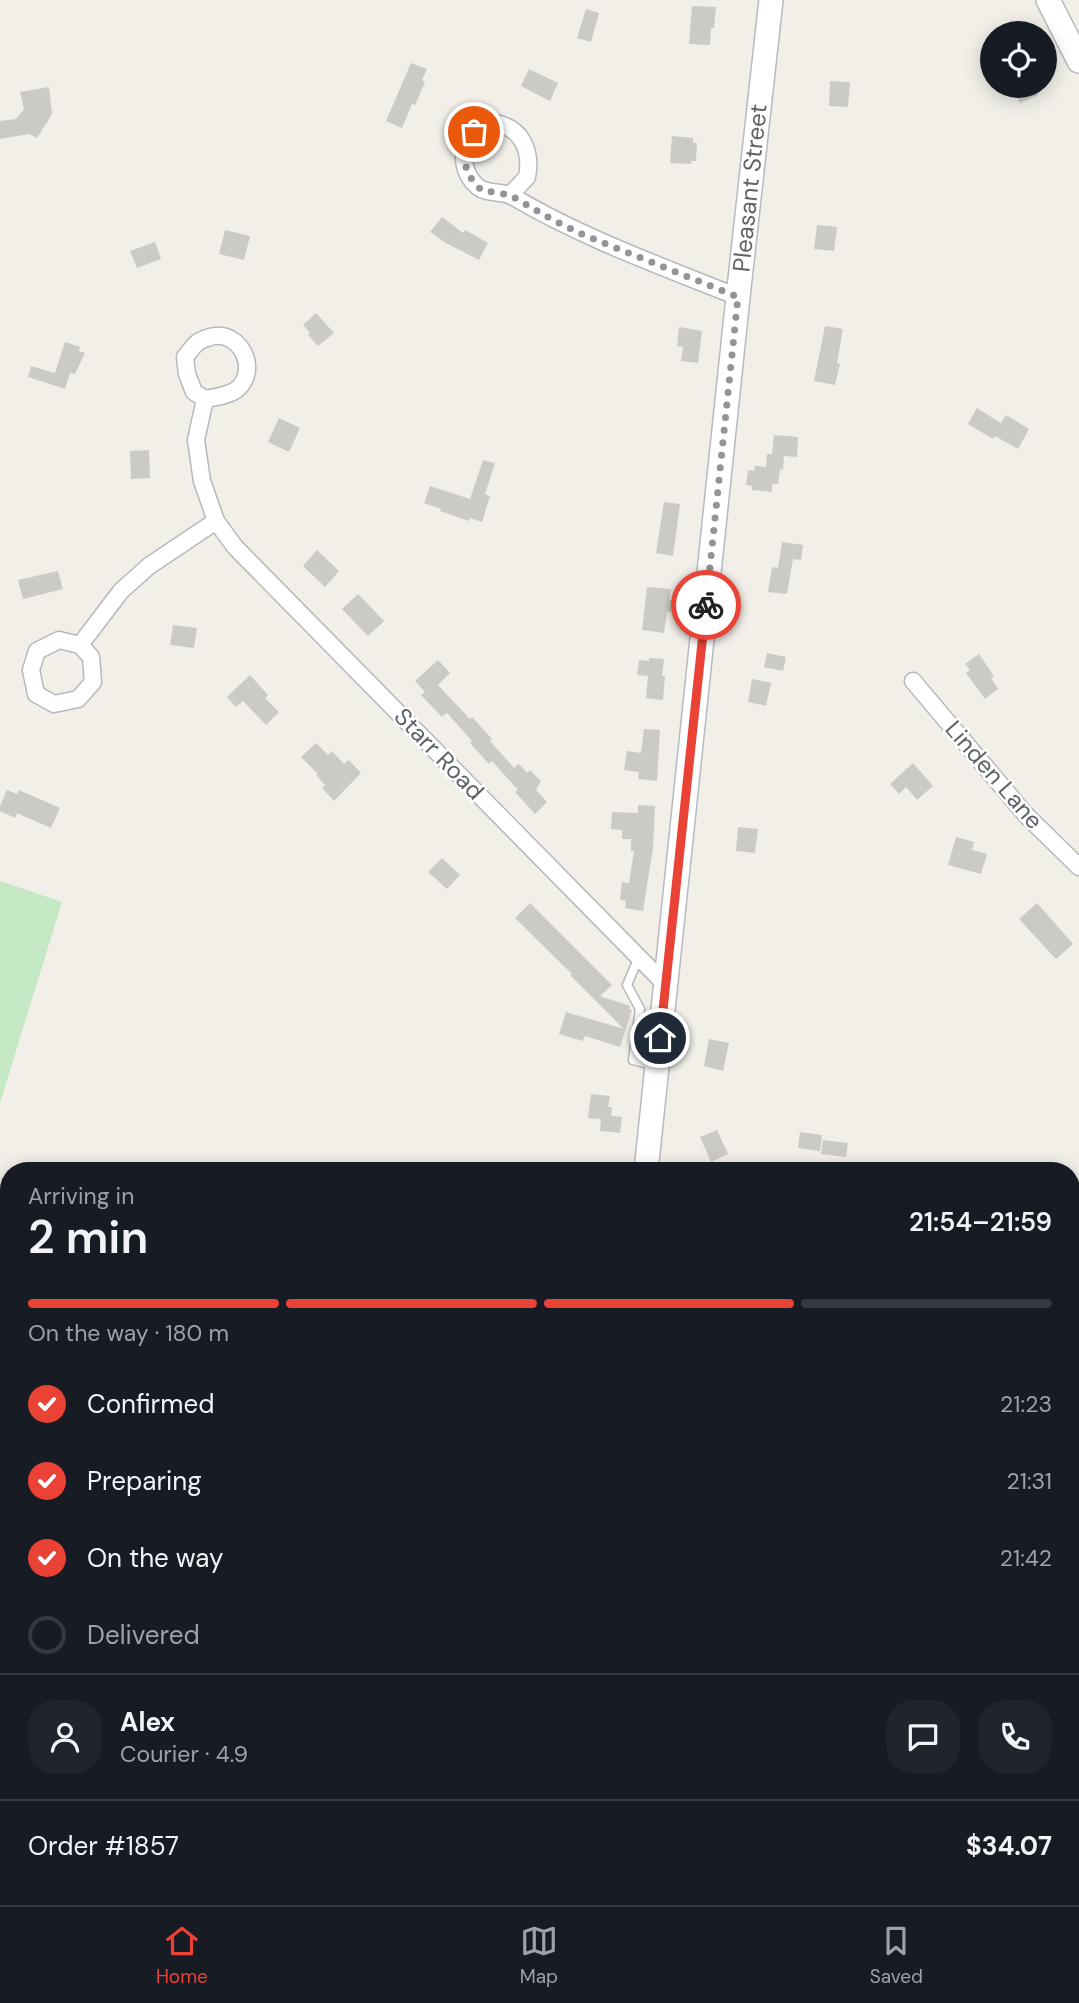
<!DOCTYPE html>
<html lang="en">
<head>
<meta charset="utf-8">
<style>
	:root { --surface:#171b24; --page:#20242c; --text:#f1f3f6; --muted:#9ea1a6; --line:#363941; --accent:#ea4335 }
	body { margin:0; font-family:"DM Sans",sans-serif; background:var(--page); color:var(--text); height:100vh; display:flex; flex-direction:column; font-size:26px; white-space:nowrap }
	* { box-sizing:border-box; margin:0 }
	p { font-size:23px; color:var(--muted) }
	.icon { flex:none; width:38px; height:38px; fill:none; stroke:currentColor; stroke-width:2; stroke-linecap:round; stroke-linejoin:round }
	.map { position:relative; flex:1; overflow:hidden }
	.panel { position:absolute; left:0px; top:1162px; width:1080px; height:744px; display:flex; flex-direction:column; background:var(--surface); border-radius:28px 28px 0 0; box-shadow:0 4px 18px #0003 }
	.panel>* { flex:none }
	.tools { position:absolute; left:980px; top:21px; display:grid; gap:14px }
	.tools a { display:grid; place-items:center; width:77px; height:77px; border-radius:50%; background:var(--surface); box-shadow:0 4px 18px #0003; font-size:35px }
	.pin { position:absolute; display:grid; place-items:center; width:60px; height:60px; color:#fff; margin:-30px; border:4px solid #fff; border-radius:50%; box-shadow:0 2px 7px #0007 }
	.courier { position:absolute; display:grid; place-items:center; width:70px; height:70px; margin:-35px; border:5px solid #ea4335; border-radius:50%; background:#fff; color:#222; box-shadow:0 2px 9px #0007 }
	.overview em { font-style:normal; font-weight:600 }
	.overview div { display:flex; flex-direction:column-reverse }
	.overview { display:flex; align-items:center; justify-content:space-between; height:119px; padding:0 28px }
	h1 { font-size:46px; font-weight:600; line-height:52px }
	.bar { display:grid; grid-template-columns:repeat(4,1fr); gap:10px 7px; align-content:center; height:84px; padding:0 28px }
	.bar i { height:9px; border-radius:5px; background:var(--line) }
	.bar .on { background:var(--accent) }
	.bar p { grid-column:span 4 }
	.line { display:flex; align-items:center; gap:18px; padding:0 28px; border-top:2px solid var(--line) }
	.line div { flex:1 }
	.round { display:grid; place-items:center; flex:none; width:74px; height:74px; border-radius:28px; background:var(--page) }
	ol { padding:0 28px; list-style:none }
	li { display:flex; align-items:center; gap:21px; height:77px }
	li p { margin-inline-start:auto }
	li .icon { padding:7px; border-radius:50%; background:var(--accent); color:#fff; stroke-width:4 }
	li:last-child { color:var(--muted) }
	li i { width:38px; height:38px; border:4px solid var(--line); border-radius:50% }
	.tab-bar { display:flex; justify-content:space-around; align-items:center; height:98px; border-top:2px solid var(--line); background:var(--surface); font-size:19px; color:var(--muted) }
	.tab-bar a { display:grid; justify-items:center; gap:4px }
	.tab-bar .on { color:var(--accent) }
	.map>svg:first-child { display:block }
	.education { fill:#e1ded6 }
	.green { fill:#c5e8c5 }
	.building { fill:#cccac5 }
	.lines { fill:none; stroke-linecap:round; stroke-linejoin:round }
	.lane-casing { stroke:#b5b8bc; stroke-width:11 }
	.street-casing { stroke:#b5b8bc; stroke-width:19 }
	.secondary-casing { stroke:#b6babf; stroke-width:26 }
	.lane { stroke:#fff; stroke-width:8 }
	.street { stroke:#fff; stroke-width:16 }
	.secondary { stroke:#fff; stroke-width:23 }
	.done { stroke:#929495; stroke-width:7; stroke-dasharray:0 12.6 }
	.route { stroke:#ea4335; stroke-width:9 }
	.labels { text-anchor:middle; stroke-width:5; stroke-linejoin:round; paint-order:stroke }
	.street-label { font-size:24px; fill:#5f6368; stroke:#fff }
</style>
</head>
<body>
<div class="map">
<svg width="1079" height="1905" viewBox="0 0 1079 1905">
	<rect width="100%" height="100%" fill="#f1efe8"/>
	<path class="education" d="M 637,1897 L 813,1897 L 821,1905 L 629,1905 Z"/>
	<path class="green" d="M 0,881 L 62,902 L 0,1103 Z"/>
	<g class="building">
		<path d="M 692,6 L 716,7 L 714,28 L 711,28 L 710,45 L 689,44 Z"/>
		<path d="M 586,9 L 599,13 L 591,42 L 577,38 Z"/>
		<path d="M 411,63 L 427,69 L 422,80 L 425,82 L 415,105 L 412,104 L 402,128 L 386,121 Z"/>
		<path d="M 529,69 L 558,83 L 550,101 L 521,86 Z"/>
		<path d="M 830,81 L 850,82 L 848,107 L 829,106 Z"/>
		<path d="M 1012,86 L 1033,86 L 1038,95 L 1020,103 Z"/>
		<path d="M 49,87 L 52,114 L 37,138 L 29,134 L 0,139 L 0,121 L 16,119 L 24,109 L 20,92 Z"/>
		<path d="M 672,136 L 693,138 L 693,143 L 697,143 L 696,161 L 691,161 L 691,164 L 670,163 Z"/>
		<path d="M 442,217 L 463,233 L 465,230 L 488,243 L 479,260 L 446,243 L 430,232 Z"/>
		<path d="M 817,225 L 837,227 L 834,251 L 814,249 Z"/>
		<path d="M 225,230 L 250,236 L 244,260 L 219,254 Z"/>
		<path d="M 155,242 L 161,259 L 137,268 L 130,251 Z"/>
		<path d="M 316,313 L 334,333 L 318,346 L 308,335 L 310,333 L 303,325 Z"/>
		<path d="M 825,326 L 843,329 L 837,363 L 840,364 L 835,385 L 814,381 Z"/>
		<path d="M 679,327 L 702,331 L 698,363 L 681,361 L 683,347 L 677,346 Z"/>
		<path d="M 65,342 L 80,347 L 79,351 L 85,353 L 75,374 L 70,373 L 65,389 L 28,377 L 31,366 L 55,373 Z"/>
		<path d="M 977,408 L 1001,423 L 1006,415 L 1029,429 L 1018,449 L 995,436 L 993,439 L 968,424 Z"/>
		<path d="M 279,418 L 300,428 L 289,452 L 268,442 Z"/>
		<path d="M 774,435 L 798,437 L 797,457 L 784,456 L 783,470 L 780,469 L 778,484 L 772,484 L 772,492 L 752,490 L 752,486 L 746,485 L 748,470 L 754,471 L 755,466 L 766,467 L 767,454 L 772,454 Z"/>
		<path d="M 149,450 L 150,478 L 131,479 L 130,451 Z"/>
		<path d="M 483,460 L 495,463 L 485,494 L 490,496 L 482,522 L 470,518 L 469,521 L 440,511 L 441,509 L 424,503 L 430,486 L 470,499 Z"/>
		<path d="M 664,502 L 680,504 L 673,556 L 656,553 Z"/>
		<path d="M 782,542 L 803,545 L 801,560 L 793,559 L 787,594 L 768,592 L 772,567 L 778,568 Z"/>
		<path d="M 317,550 L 339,571 L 325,587 L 303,566 Z"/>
		<path d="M 58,571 L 63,589 L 23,599 L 18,580 Z"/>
		<path d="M 647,587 L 671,589 L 669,600 L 672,600 L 671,612 L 667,612 L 664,633 L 642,630 Z"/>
		<path d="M 358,594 L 384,621 L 368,636 L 342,609 Z"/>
		<path d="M 173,625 L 197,628 L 194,648 L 170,645 Z"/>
		<path d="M 767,653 L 786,657 L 783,671 L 764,667 Z"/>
		<path d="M 979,654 L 994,676 L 991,678 L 998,689 L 985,699 L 966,673 L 970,670 L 965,664 Z"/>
		<path d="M 649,658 L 664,659 L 662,676 L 665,676 L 663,700 L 646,698 L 648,676 L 637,675 L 639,660 L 649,661 Z"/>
		<path d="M 438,660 L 450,673 L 438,685 L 470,719 L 472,717 L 492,739 L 490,741 L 514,768 L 519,764 L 527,773 L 530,770 L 541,781 L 536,790 L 547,802 L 535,814 L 515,792 L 518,790 L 492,761 L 489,764 L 470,743 L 472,741 L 447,713 L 442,717 L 421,695 L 425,692 L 415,681 Z"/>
		<path d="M 250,675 L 268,695 L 265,698 L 279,712 L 266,725 L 243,701 L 236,707 L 227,697 Z"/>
		<path d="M 752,679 L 771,683 L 766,706 L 748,702 Z"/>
		<path d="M 644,729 L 660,730 L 657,781 L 638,779 L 639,772 L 624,770 L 627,751 L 641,753 Z"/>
		<path d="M 316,743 L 328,755 L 332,751 L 344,764 L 349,760 L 361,773 L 334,801 L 322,788 L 325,785 L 316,775 L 318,774 L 301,757 Z"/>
		<path d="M 913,763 L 933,786 L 917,800 L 906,787 L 899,794 L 890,784 Z"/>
		<path d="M 7,790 L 17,794 L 19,790 L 60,808 L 51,828 L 17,813 L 15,818 L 0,811 L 0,806 Z"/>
		<path d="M 638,805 L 655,806 L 653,848 L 643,911 L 625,908 L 626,901 L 620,900 L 622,882 L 629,883 L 634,851 L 631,851 L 631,839 L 622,839 L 622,830 L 611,829 L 612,812 L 638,813 Z"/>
		<path d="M 738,827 L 758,829 L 755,853 L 736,851 Z"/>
		<path d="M 956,837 L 974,842 L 972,850 L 987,854 L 981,874 L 948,865 Z"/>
		<path d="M 442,858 L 460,875 L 447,889 L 428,872 Z"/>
		<path d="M 530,903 L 612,985 L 600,996 L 630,1006 L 629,1009 L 632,1010 L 620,1047 L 585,1036 L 583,1041 L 559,1034 L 566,1012 L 624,1029 L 570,975 L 572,974 L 515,918 Z"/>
		<path d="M 1037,903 L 1073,944 L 1056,959 L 1019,919 Z"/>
		<path d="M 709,1039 L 729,1043 L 723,1071 L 704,1066 Z"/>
		<path d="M 591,1094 L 610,1096 L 608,1107 L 612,1107 L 611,1116 L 622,1117 L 620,1133 L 600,1131 L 601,1119 L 588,1118 Z"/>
		<path d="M 717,1130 L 728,1154 L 711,1162 L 700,1137 Z"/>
		<path d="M 800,1132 L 822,1135 L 820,1151 L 798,1148 Z"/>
		<path d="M 823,1140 L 848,1143 L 846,1157 L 821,1154 Z"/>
	</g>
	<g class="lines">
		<defs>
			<g id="lane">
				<path d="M 639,957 L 627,985 L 640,1009 L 633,1060 L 654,1065"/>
				<path d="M 132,1897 L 136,1905"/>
			</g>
			<g id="street">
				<path d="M 494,123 C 522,127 532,151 527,177 L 510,195 C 499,191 487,194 478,187 C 454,167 462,127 494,123 Z"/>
				<path d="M 510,195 C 582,238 661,266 738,297"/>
				<path d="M 216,521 L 235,547 L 666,985"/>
				<path d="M 80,645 L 59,640 L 37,651 L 31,670 L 36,694 L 54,704 L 78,699 L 93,682 L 91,657 L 80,645 L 121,591 L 149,566 L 216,521 L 202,481 L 196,440 L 205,399 C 216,397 227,396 236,390 C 261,371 240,328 210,337 C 205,339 199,340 196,344 C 192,347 189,353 185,357 L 187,374 L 194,392 L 205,399"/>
				<path d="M 913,681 L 1026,815 L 1079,867"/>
				<path d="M 1071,1401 L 1079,1392"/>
				<path d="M 1071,1571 L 1079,1582"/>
				<path d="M 610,1905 L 619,1897"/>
			</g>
			<g id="secondary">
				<path d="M 1048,0 L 1079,61"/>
				<path d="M 646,1171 L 738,297 L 771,0"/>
				<path d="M 558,1905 L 559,1897"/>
			</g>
		</defs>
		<use href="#lane" class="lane-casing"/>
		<use href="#street" class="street-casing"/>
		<use href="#secondary" class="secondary-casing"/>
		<use href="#lane" class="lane"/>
		<use href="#street" class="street"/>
		<use href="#secondary" class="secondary"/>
	</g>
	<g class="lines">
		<path class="done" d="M 474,132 L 466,147 L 464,162 L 470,177 L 481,190 L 510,195 L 553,220 L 584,235 L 738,297 L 706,605"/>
		<path class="route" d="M 660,1038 L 706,605"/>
	</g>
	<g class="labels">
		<g class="street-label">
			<text transform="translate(750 188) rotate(-84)" y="8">Pleasant Street</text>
			<text transform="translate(439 754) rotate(46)" y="8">Starr Road</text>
			<text transform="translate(994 775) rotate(49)" y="8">Linden Lane</text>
		</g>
	</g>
</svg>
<div class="tools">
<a><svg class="icon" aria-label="locate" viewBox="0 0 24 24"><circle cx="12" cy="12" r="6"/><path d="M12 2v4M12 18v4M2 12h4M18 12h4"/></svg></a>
</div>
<div class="pin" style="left:474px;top:132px;background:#ea580c"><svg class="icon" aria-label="bag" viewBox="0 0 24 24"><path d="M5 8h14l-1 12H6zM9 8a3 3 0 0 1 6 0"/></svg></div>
<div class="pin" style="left:660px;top:1038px;background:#1f2937"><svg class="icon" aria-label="home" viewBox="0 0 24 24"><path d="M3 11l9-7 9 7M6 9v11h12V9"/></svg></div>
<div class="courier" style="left:706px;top:605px"><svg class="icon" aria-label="bike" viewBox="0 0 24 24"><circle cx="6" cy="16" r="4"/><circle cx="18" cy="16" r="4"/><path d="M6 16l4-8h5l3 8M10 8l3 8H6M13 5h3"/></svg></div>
<section class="panel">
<div class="overview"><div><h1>2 min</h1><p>Arriving in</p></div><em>21:54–21:59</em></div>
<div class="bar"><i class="on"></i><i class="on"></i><i class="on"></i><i></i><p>On the way · 180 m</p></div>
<ol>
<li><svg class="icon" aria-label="check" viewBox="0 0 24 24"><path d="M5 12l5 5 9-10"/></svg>Confirmed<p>21:23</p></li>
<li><svg class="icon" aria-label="check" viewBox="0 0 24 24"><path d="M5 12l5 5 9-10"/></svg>Preparing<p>21:31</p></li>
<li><svg class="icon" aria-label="check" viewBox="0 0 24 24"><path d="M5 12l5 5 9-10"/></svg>On the way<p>21:42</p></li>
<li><i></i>Delivered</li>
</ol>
<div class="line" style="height:126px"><a class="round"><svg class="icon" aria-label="person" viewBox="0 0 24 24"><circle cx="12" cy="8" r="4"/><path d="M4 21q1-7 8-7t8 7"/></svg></a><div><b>Alex</b><p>Courier · 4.9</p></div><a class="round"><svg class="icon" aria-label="chat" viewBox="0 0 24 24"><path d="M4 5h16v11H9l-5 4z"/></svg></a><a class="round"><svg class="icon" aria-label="phone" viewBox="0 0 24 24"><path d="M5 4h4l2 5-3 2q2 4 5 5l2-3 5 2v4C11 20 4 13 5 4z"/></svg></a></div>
<div class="line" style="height:91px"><div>Order #1857</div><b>$34.07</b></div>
</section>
</div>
<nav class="tab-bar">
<a class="on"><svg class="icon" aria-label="home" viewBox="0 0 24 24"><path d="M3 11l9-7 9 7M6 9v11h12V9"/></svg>Home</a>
<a><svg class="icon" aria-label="map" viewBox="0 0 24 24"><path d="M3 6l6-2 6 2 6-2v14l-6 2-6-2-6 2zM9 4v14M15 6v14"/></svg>Map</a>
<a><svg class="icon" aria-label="saved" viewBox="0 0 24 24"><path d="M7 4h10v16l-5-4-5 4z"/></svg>Saved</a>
</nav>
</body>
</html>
